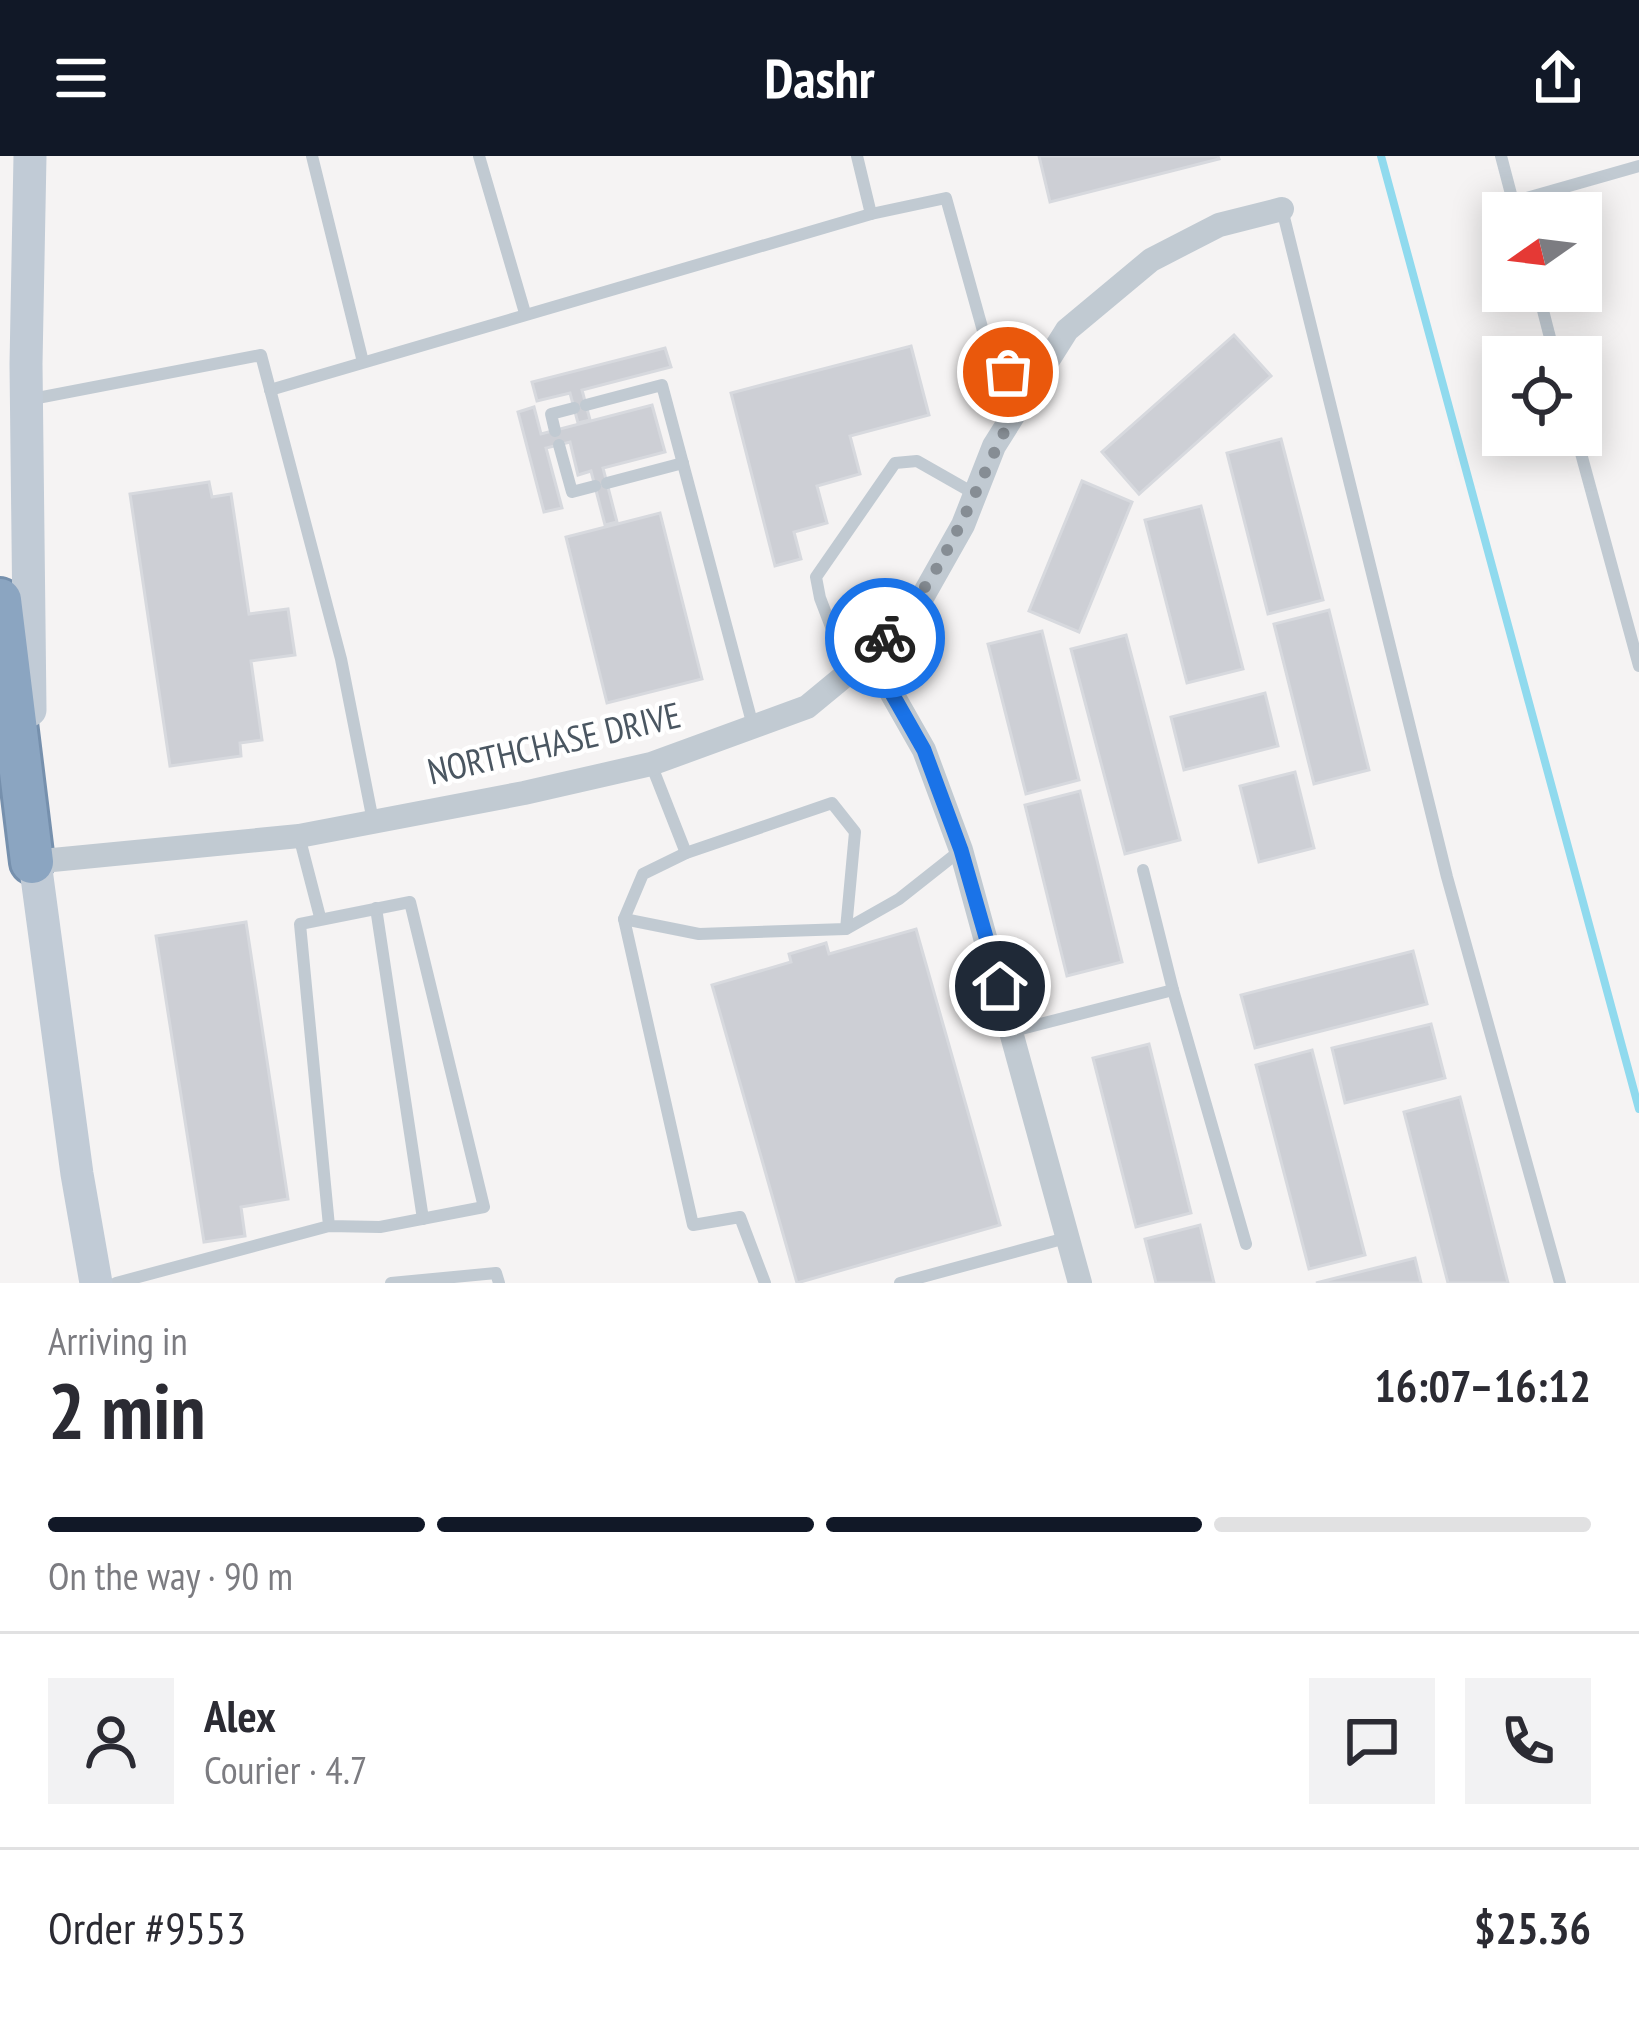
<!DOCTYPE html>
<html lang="en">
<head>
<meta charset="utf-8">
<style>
	:root { --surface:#fff; --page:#f2f2f3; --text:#2b2b33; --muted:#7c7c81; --line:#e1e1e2; --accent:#111827 }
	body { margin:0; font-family:"PT Sans Narrow",sans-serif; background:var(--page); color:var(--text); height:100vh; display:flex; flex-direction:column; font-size:45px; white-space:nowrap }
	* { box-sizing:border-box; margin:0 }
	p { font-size:39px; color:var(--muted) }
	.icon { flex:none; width:66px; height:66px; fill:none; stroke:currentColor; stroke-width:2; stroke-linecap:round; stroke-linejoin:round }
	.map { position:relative; height:1127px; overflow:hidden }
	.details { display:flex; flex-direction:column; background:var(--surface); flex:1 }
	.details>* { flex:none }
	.needle { width:78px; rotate:256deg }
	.fabs { position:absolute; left:1482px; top:36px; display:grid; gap:24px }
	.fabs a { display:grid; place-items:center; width:120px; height:120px; border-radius:0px; background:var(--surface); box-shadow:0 6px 30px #0003; font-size:60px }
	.pin { position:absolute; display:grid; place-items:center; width:102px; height:102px; color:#fff; margin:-51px; border:6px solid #fff; border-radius:50%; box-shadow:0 3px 12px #0007 }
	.courier { position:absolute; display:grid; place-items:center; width:120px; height:120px; margin:-60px; border:9px solid #1a73e8; border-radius:50%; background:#fff; color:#222; box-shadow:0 3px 15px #0007 }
	.head em { font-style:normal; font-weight:700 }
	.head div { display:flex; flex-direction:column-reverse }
	.head { display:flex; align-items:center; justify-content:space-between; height:204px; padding:0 48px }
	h1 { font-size:78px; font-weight:700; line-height:90px }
	.bar { display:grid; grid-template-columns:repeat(4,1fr); gap:18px 12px; align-content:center; height:144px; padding:0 48px }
	.bar i { height:15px; border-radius:9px; background:var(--line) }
	.bar .current { background:var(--accent) }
	.bar p { grid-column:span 4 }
	.line { display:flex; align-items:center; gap:30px; padding:0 48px; border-top:3px solid var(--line) }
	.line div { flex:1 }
	.round { display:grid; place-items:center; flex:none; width:126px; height:126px; border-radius:0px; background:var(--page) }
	header { display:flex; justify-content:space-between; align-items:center; height:156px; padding:0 48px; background:var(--accent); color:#fff; font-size:54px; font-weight:700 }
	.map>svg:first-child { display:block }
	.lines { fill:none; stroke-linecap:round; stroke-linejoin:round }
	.stream { stroke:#90daee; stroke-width:8 }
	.building { fill:#cdcfd5; stroke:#d7d9de; stroke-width:3 }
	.highway-casing { stroke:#7690ad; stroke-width:48 }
	.lane { stroke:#c1cad2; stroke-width:12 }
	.street { stroke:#c1cad2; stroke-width:24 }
	.secondary { stroke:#c1cbd6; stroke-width:33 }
	.highway { stroke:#8ba5c1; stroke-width:42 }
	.done { stroke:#868d94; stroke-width:12; stroke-dasharray:0 21.6 }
	.route { stroke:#1a73e8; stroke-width:15 }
	.labels { text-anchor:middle; stroke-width:9; stroke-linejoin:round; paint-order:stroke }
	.street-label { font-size:36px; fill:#4a5661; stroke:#fff }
</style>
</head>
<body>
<header><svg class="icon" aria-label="menu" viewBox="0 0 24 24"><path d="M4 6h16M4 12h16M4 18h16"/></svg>Dashr<svg class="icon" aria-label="share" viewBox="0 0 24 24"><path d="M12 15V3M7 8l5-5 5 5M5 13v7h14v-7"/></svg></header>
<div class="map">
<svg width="1639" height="1127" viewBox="0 0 1639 1127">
	<rect width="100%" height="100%" fill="#f5f3f3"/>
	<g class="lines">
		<path class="stream" d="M 1381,0 L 1639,953"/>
	</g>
	<g class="building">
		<path d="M 1039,0 L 1218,0 L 1219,3 L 1050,46 Z"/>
		<path d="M 1234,179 L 1271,220 L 1139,338 L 1102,296 Z"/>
		<path d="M 911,190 L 929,259 L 850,280 L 860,318 L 817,330 L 827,367 L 794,376 L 801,403 L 775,410 L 731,237 Z"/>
		<path d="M 665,192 L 671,211 L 582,234 L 590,264 L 578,267 L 570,237 L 537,245 L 532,226 Z"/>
		<path d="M 652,249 L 665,296 L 603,312 L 617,366 L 605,369 L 591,315 L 578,319 L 570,286 L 546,292 L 562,352 L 544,356 L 518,256 L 534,251 L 541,278 Z"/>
		<path d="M 1281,283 L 1323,444 L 1268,458 L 1227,297 Z"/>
		<path d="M 1082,325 L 1132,346 L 1079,476 L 1029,455 Z"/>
		<path d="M 209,326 L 212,341 L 231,338 L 249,458 L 288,453 L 295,499 L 251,505 L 262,584 L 240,587 L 241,600 L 170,610 L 130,338 Z"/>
		<path d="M 1201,350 L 1243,513 L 1187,527 L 1145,364 Z"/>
		<path d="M 660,357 L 702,523 L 607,547 L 566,381 Z"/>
		<path d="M 1329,454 L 1369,614 L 1314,628 L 1274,468 Z"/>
		<path d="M 1042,475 L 1079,624 L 1026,638 L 988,488 Z"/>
		<path d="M 1126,479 L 1180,684 L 1125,698 L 1071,493 Z"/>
		<path d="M 1265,537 L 1278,590 L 1184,614 L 1171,561 Z"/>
		<path d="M 1295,616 L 1314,692 L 1259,706 L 1240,630 Z"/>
		<path d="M 1080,635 L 1122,806 L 1067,820 L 1025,649 Z"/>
		<path d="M 246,766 L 288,1043 L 241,1051 L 245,1080 L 204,1086 L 156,780 Z"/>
		<path d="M 916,773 L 1000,1069 L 797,1127 L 712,829 L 791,806 L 789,798 L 826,787 L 829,798 Z"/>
		<path d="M 1413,795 L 1427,848 L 1255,892 L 1241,839 Z"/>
		<path d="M 1431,868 L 1445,922 L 1345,947 L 1332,892 Z"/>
		<path d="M 1149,888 L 1191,1057 L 1136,1071 L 1093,902 Z"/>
		<path d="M 1312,894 L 1365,1099 L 1309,1113 L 1256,909 Z"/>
		<path d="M 1460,941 L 1508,1127 L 1448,1127 L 1404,956 Z"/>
		<path d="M 1200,1069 L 1214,1127 L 1156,1127 L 1145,1083 Z"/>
		<path d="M 1415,1102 L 1421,1127 L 1316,1127 Z"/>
	</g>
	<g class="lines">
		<defs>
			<path id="highway" d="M 0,444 L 32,706"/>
		</defs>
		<use href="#highway" class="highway-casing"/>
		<g class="lane">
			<path d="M 312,0 L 363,206"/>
			<path d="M 479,0 L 525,157"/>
			<path d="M 857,0 L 871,58"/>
			<path d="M 1501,0 L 1516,57"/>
			<path d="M 1513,46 L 1639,10"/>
			<path d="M 1282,53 L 1447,721 L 1560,1127"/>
			<path d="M 1538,135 L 1555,201"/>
			<path d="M 270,234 L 871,58 L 946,42 L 990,200 L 1027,233"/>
			<path d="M 27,244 L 261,199 L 341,503 L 373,665"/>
			<path d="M 586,249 L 662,229 L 753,570"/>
			<path d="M 555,275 L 551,258 L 574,252"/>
			<path d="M 1576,279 L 1639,510"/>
			<path d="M 559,289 L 572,336 L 595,330"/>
			<path d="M 607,327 L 683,307"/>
			<path d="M 848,515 L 820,442 L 816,421 L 895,307 L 917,305 L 975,338"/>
			<path d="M 651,608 L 686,697"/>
			<path d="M 299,680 L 320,761"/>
			<path d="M 1143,714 L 1173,834"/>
			<path d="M 376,752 L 423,1063"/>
			<path d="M 624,763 L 699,778 L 846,773 L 899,743 L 961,694"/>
			<path d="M 1013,875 L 1173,834 L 1246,1088"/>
			<path d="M 116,1127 L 329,1070 L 380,1071 L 484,1051 L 410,746 L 300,768 L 329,1070"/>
			<path d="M 391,1127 L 496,1117 L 499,1127"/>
			<path d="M 765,1127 L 740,1061 L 693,1069 L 624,763 L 643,718 L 686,697 L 832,647 L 855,676 L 846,773"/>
			<path d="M 900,1127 L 1066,1082"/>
		</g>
		<g class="street">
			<path d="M 870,499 L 924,594 L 961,694 L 1080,1127"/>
			<path d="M 32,706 L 299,680 L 524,637 L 651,608 L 807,551 L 870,499 L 919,447 L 963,369 L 994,290 L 1067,174 L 1151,104 L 1219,69 L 1282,53"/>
		</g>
		<g class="secondary">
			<path d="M 30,554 L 26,208 L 30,0"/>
			<path d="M 32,684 L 77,1018 L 96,1127"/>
		</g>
		<use href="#highway" class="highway"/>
	</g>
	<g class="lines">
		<path class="done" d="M 885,482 C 954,409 978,318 1027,233 L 1008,216"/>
		<path class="route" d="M 885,482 L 870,499 L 924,594 L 961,694 L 1000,830"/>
	</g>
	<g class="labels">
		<g class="street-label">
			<text transform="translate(554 587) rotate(-13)" y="13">NORTHCHASE DRIVE</text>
		</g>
	</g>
</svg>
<div class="fabs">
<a><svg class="needle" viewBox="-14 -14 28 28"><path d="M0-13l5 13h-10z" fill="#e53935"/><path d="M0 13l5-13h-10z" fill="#7c7c81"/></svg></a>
<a><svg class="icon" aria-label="locate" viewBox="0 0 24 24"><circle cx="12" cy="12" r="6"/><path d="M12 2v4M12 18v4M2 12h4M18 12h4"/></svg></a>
</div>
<div class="pin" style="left:1008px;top:216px;background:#ea580c"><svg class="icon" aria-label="bag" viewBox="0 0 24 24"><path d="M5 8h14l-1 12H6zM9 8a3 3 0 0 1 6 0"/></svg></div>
<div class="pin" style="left:1000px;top:830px;background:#1f2937"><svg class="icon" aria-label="home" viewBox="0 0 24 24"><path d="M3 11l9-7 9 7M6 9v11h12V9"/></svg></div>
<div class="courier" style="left:885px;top:482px"><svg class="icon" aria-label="bike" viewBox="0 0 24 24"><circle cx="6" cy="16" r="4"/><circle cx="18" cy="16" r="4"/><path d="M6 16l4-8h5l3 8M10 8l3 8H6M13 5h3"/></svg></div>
</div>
<section class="details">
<div class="head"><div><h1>2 min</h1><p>Arriving in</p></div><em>16:07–16:12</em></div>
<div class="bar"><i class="current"></i><i class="current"></i><i class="current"></i><i></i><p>On the way · 90 m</p></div>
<div class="line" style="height:216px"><a class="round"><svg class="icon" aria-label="person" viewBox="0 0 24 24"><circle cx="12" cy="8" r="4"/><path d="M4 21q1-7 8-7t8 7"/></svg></a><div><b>Alex</b><p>Courier · 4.7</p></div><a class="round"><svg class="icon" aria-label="chat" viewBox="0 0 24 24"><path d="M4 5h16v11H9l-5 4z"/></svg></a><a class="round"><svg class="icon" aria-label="phone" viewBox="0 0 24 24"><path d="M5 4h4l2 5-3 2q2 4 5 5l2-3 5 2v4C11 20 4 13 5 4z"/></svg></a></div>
<div class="line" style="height:156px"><div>Order #9553</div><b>$25.36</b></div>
</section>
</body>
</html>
